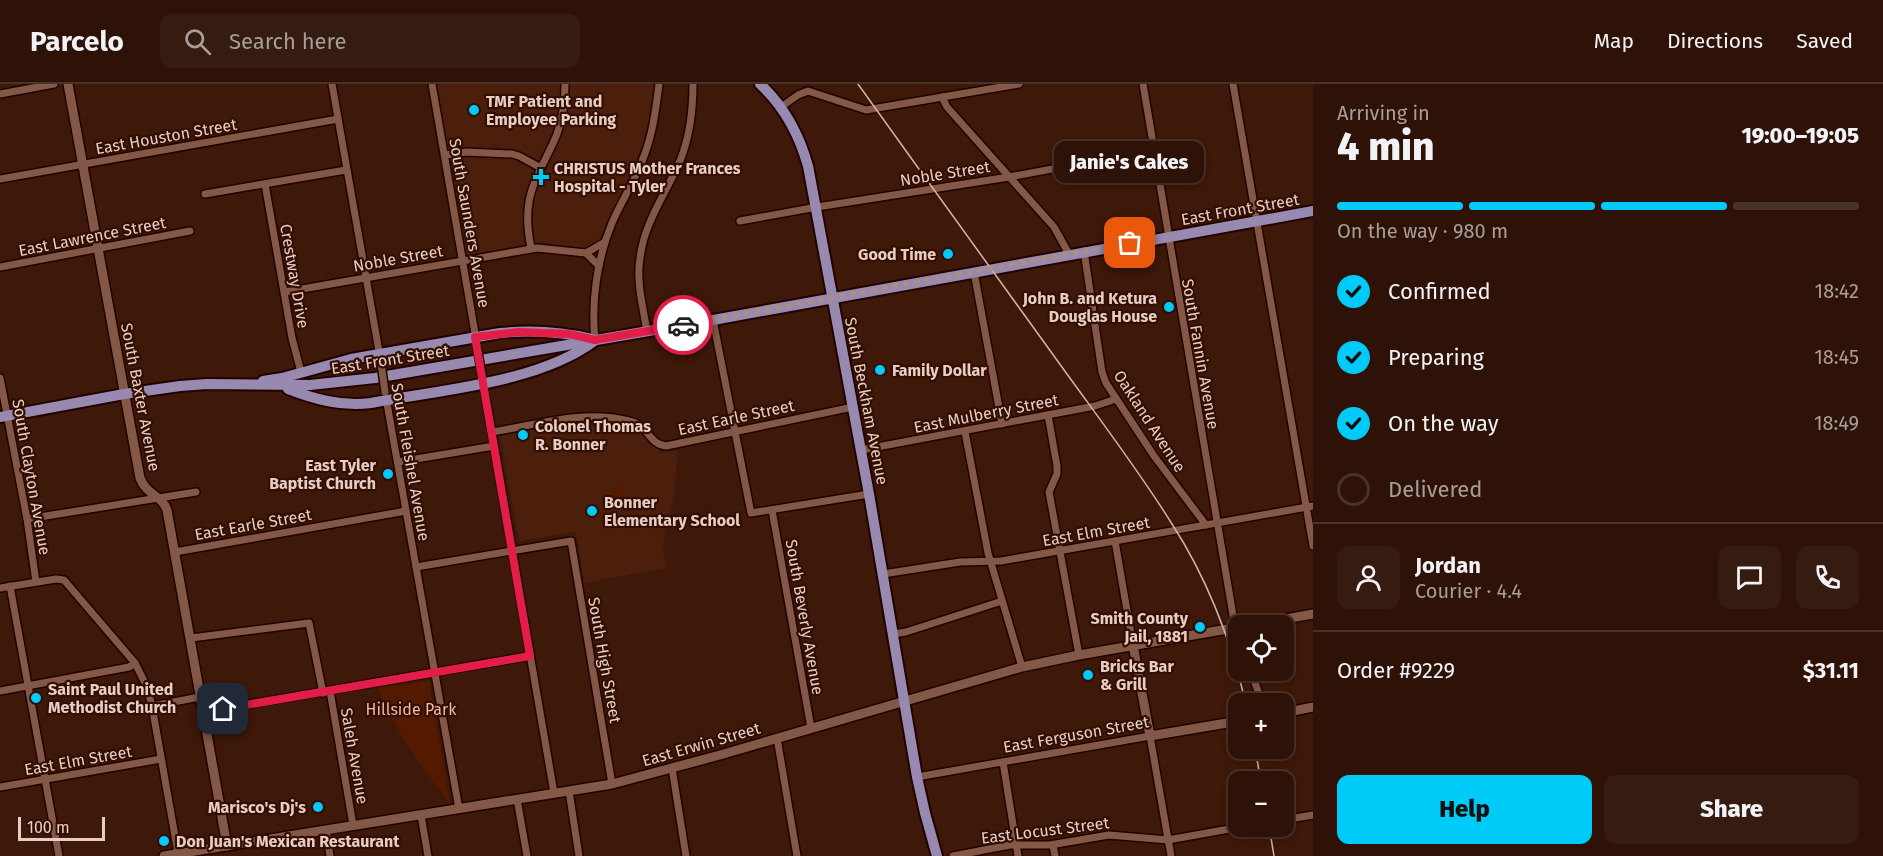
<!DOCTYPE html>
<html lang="en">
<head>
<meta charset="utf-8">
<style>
	:root { --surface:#2e1207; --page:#361b11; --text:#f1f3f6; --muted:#a79e9b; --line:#493228; --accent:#00cbf8 }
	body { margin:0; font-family:"Fira Sans",sans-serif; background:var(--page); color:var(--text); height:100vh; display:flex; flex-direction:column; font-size:22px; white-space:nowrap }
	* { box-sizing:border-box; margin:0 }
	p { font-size:20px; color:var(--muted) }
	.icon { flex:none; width:33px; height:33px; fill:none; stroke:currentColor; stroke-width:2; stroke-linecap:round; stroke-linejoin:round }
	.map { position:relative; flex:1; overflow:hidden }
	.sheet { display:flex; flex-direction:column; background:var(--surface); width:570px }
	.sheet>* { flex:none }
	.fabs { position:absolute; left:1228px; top:531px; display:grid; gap:12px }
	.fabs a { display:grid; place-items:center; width:66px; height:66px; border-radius:12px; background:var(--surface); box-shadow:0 3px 9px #0003,0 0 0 2px var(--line); font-size:30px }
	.scale { position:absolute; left:18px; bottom:15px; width:87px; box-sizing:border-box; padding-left:6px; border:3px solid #e7cdc3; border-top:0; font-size:16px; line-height:21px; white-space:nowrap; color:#e7cdc3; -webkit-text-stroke:4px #330e02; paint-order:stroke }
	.pin { position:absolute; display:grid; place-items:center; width:51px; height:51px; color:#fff; margin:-26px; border-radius:12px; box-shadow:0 3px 9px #0006 }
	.courier { position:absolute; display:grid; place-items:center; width:60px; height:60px; margin:-30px; border:4px solid #e11d48; border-radius:50%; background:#fff; color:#222; box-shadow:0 2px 8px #0007 }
	.bubble { position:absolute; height:42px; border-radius:12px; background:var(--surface); box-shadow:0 3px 9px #0003,0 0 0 2px var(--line); font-size:20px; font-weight:800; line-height:42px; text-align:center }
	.overview em { font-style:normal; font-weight:800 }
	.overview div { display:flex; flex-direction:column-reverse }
	.overview { display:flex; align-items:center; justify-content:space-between; height:102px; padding:0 24px }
	h1 { font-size:39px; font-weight:800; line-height:45px }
	.bar { display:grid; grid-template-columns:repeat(4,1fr); gap:9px 6px; align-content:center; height:72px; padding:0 24px }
	.bar i { height:8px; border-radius:4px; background:var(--line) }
	.bar .on { background:var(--accent) }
	.bar p { grid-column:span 4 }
	.line { display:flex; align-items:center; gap:15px; padding:0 24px; border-top:2px solid var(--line) }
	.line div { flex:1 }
	.round { display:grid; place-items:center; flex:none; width:63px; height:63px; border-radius:12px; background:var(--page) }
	ol { padding:0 24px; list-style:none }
	li { display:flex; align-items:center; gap:18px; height:66px }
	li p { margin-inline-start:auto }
	li .icon { padding:6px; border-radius:50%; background:var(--accent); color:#111; stroke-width:4 }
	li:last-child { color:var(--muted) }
	li i { width:33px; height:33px; border:3px solid var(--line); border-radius:50% }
	.action { display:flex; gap:12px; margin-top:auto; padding:12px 24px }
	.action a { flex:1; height:69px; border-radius:12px; background:var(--accent); color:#111; font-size:24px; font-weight:800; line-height:69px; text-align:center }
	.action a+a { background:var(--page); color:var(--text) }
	header { display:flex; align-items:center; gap:36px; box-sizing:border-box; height:84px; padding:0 30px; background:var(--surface); border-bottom:2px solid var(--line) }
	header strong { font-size:28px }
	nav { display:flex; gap:33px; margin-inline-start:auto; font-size:21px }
	.search { width:420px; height:54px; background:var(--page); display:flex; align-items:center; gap:15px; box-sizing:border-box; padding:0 21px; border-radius:12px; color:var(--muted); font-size:22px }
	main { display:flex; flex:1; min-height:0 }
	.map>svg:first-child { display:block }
	.built { fill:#4c1f0d }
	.green { fill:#541a00 }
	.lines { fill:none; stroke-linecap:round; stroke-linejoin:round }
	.street-casing { stroke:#220200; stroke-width:10 }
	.secondary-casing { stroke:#220200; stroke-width:12 }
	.primary-casing { stroke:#220200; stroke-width:14 }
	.street { stroke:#835847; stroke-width:7 }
	.secondary { stroke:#835847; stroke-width:9 }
	.primary { stroke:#9889b1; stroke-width:10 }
	.rail { stroke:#d0b5aa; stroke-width:1.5 }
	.street-bridge-casing { stroke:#220200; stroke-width:10; stroke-linecap:butt }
	.street-bridge { stroke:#835847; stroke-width:7 }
	.done { stroke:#ac8e82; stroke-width:6; stroke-dasharray:0 10.8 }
	.route { stroke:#e11d48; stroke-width:8 }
	.poi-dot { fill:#00cbf8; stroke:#330e02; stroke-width:2 }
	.labels { text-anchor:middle; stroke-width:4.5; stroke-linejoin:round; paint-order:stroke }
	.poi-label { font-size:16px; font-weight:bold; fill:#e7cdc3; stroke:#330e02; text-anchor:start }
	.street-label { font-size:16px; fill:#e7cdc3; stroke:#330e02 }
	.park-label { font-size:16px; fill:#f0b7a1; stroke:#330e02 }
</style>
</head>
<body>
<header>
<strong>Parcelo</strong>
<div class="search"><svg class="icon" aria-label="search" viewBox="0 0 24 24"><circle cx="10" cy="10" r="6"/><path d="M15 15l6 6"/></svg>Search here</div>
<nav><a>Map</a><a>Directions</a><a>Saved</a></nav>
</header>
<main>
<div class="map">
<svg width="1313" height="772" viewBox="0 0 1313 772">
	<rect width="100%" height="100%" fill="#3e1809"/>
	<g class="built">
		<path d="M 436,0 L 655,0 L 651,29 L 643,59 L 636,80 L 600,155 L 592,162 L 578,165 L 541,158 L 468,171 L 465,170 Z"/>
		<path d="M 600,335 L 636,343 L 661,369 L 677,367 L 675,406 L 662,465 L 667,484 L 584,499 L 576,448 L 519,457 L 500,352 L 583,336 Z"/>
	</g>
	<g class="green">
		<path d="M 623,402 L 627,421 L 615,423 L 611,404 Z"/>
		<path d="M 429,597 L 450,720 C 421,681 396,650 378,604 Z"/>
	</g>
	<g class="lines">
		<defs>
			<g id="street">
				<path d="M 332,0 L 380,273"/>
				<path d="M 432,0 L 476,255"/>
				<path d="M 1143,0 L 1235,543 L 1239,557"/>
				<path d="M 1233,0 L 1313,462"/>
				<path d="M 0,10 L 54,0"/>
				<path d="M 942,13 L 947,23 L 1054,143 L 1069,170"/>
				<path d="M 781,23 L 798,11 L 808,7 L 866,26 L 1019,0"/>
				<path d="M 445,71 L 466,68 L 512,70 L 519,72 L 541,84"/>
				<path d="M 0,95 L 338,35"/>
				<path d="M 265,100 L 292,254 L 301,288"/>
				<path d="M 205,110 L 346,86"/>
				<path d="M 740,137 L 817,123 L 1009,93 L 1154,66"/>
				<path d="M 531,164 C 528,149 526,134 529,118 C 533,94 548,73 557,50 C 563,34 565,17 565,0"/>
				<path d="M 1084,167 L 1102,288 L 1106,299 L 1154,372 L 1206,441"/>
				<path d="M 586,169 L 599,182"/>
				<path d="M 0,183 L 190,147"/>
				<path d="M 974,188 L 1002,340"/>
				<path d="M 285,208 L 537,164 L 586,169 L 605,158"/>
				<path d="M 713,236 L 751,429 L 869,410"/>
				<path d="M 647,247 C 643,223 636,198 640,174 C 644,139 666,109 680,77 C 690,52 693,26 693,0"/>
				<path d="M 595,256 C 591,218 597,175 612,139 C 622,116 636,95 644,72 C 653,49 656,24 659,0"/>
				<path d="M 0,294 L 27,435 L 36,498"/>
				<path d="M 483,298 L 554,709"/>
				<path d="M 386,314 L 459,725"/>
				<path d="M 1048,331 L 1057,382 L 1057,390 L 1049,408 L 1079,571"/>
				<path d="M 492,348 C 537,341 584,325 629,337 C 650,342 648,360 666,362 L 853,323"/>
				<path d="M 965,348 L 988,469 L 1022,583"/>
				<path d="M 861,366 L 1095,322 L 1116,315"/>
				<path d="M 398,378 L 494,362"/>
				<path d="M 772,426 L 811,644"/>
				<path d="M 27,435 L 196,408"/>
				<path d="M 1115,457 L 1133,561"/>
				<path d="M 175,468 L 406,427"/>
				<path d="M 416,483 L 571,457 L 612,700"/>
				<path d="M 883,490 L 960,478 L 1001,477 L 1313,422"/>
				<path d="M 10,502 L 59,772"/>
				<path d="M 0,504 L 56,495 L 64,496 L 135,579 L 147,603 L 152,622 L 178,769"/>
				<path d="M 893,550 L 906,548 L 1002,517"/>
				<path d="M 191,554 L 309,539 L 323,609"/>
				<path d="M 1250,586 L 1263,620"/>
				<path d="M 0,607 L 129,583 L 135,579"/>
				<path d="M 330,607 L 353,741"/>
				<path d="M 152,622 L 200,613"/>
				<path d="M 203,628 L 530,572"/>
				<path d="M 777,654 L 797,772"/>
				<path d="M 1003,678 L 1018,772"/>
				<path d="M 672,684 L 686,772"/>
				<path d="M 917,693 L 1150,652 L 1171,772"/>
				<path d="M 0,703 L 161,675"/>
				<path d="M 569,707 L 579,772"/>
				<path d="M 517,715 L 527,772"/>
				<path d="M 421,731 L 428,772"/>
				<path d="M 1284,736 L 1313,731"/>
				<path d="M 326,746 L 330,772"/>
				<path d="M 1053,761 L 1055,772"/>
				<path d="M 953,772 L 1010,761 L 1050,761 L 1109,751 L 1168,756 L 1246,742"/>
			</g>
			<g id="secondary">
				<path d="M 68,0 L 140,394 C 147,412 161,410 167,426 L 227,762"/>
				<path d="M 1246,542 L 1313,530"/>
				<path d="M 1133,561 L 1150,652 L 1239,637"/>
				<path d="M 1284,629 L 1313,623"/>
				<path d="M 164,772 L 612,700 L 720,671 L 1022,583 L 1079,571 L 1239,543"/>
			</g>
			<g id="primary">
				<path d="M 760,0 C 784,22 799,50 808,82 L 869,410 L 917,693 L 925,729 L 937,772"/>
				<path d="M 263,297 L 282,294 L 351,275 L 500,249 C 530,246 563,248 592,255"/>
				<path d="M 288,305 C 314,315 342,323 371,319 C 439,306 537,299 593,258"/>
				<path d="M 0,333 L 124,310 L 180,302 L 207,300 L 310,301 L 375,294 L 713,236 L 1313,127"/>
			</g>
		</defs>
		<use href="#street" class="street-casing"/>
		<use href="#secondary" class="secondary-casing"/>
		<use href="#primary" class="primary-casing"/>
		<use href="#street" class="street"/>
		<use href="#secondary" class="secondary"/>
		<use href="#primary" class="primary"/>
		<g class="rail">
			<path d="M 858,0 C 923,91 989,182 1054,272 C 1094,328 1136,382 1172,440 C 1207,494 1231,557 1246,620"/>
			<path d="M 1255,664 L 1261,698"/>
			<path d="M 1269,742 L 1274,772"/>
		</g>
		<defs>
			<g id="street-bridge">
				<path d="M 477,262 L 482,292"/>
				<path d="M 381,279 L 385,308"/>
			</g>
		</defs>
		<use href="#street-bridge" class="street-bridge-casing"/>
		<use href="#street-bridge" class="street-bridge"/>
	</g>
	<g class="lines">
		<path class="done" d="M 683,241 L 1130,159"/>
		<path class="route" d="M 223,625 L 530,572 L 475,253 L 519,248 L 569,250 L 595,256 L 683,241"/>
	</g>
	<g class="poi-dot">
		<circle cx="474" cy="26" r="6"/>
		<path d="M538 84h6v6h6v6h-6v6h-6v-6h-6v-6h6z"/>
		<circle cx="948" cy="170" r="6"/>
		<circle cx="1169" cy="223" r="6"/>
		<circle cx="880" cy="286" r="6"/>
		<circle cx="523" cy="351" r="6"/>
		<circle cx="388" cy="390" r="6"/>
		<circle cx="592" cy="427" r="6"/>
		<circle cx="1200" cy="543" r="6"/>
		<circle cx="1088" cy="591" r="6"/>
		<circle cx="36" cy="614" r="6"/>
		<circle cx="318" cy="723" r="6"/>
		<circle cx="164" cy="757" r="6"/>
	</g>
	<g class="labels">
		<g class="poi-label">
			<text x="486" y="23">TMF Patient and<tspan x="486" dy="18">Employee Parking</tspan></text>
			<text x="554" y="90">CHRISTUS Mother Frances<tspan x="554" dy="18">Hospital - Tyler</tspan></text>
			<text x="936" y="176" text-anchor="end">Good Time</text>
			<text x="1157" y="220" text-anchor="end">John B. and Ketura<tspan x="1157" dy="18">Douglas House</tspan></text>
			<text x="892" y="292">Family Dollar</text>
			<text x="535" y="348">Colonel Thomas<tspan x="535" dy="18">R. Bonner</tspan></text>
			<text x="376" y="387" text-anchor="end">East Tyler<tspan x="376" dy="18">Baptist Church</tspan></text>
			<text x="604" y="424">Bonner<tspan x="604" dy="18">Elementary School</tspan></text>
			<text x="1188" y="540" text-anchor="end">Smith County<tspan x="1188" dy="18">Jail, 1881</tspan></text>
			<text x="1100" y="588">Bricks Bar<tspan x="1100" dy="18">&amp; Grill</tspan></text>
			<text x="48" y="611">Saint Paul United<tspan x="48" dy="18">Methodist Church</tspan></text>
			<text x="306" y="729" text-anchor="end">Marisco's Dj's</text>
			<text x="176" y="763">Don Juan's Mexican Restaurant</text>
		</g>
		<g class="street-label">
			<text transform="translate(166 52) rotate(-10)" y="6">East Houston Street</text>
			<text transform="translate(945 89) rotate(-9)" y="6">Noble Street</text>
			<text transform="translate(1240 125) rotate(-10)" y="6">East Front Street</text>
			<text transform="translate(470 139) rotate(80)" y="6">South Saunders Avenue</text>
			<text transform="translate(92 152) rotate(-11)" y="6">East Lawrence Street</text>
			<text transform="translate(398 174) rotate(-10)" y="6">Noble Street</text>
			<text transform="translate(295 192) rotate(80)" y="6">Crestway Drive</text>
			<text transform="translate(1201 270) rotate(80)" y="6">South Fannin Avenue</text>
			<text transform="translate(390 275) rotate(-9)" y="6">East Front Street</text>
			<text transform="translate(141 313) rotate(79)" y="6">South Baxter Avenue</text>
			<text transform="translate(867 317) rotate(79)" y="6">South Beckham Avenue</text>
			<text transform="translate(986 329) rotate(-11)" y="6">East Mulberry Street</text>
			<text transform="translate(736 333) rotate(-12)" y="6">East Earle Street</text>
			<text transform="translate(1150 337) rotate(57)" y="6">Oakland Avenue</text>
			<text transform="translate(411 378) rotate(80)" y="6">South Fleishel Avenue</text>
			<text transform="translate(32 393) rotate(80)" y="6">South Clayton Avenue</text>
			<text transform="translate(253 440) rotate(-10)" y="6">East Earle Street</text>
			<text transform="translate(1096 447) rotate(-10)" y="6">East Elm Street</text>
			<text transform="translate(805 533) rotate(80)" y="6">South Beverly Avenue</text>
			<text transform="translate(605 576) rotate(80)" y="6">South High Street</text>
			<text transform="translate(1076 650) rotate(-10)" y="6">East Ferguson Street</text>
			<text transform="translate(701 660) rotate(-16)" y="6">East Erwin Street</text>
			<text transform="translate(355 672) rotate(80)" y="6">Saleh Avenue</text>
			<text transform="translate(78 676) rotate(-10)" y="6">East Elm Street</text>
			<text transform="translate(1045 746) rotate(-7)" y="6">East Locust Street</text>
		</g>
		<g class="park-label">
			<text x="411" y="631">Hillside Park</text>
		</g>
	</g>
</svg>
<div class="fabs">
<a><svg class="icon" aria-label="locate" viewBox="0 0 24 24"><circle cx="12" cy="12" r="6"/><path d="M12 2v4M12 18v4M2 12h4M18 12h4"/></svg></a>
<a>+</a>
<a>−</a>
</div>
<div class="scale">100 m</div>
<div class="pin" style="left:1130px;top:159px;background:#ea580c"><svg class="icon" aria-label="bag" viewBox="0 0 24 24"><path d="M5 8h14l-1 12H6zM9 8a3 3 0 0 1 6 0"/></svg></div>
<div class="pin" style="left:223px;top:625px;background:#1f2937"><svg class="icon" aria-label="home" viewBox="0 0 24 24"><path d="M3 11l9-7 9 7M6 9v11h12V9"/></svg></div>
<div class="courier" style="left:683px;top:241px"><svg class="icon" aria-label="car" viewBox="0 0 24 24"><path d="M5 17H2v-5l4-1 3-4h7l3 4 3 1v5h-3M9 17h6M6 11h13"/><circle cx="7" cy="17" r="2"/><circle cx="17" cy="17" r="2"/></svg></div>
<div class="bubble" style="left:1054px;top:57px;width:150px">Janie's Cakes</div>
</div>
<section class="sheet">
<div class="overview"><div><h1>4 min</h1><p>Arriving in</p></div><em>19:00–19:05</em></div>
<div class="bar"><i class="on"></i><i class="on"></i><i class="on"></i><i></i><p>On the way · 980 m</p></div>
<ol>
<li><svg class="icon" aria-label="check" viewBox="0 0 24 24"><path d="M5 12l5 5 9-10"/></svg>Confirmed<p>18:42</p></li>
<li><svg class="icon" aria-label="check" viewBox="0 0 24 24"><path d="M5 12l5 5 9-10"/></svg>Preparing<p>18:45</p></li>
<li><svg class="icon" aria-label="check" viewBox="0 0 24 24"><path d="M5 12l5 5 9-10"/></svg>On the way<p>18:49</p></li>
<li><i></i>Delivered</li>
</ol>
<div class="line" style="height:108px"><a class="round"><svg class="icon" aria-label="person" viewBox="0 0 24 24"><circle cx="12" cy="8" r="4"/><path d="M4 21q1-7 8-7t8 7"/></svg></a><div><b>Jordan</b><p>Courier · 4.4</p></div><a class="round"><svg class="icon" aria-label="chat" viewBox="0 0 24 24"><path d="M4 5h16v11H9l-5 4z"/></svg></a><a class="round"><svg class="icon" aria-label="phone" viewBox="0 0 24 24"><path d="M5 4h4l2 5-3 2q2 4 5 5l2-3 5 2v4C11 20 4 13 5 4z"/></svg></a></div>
<div class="line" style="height:78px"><div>Order #9229</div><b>$31.11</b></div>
<div class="action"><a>Help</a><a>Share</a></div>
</section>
</main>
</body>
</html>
